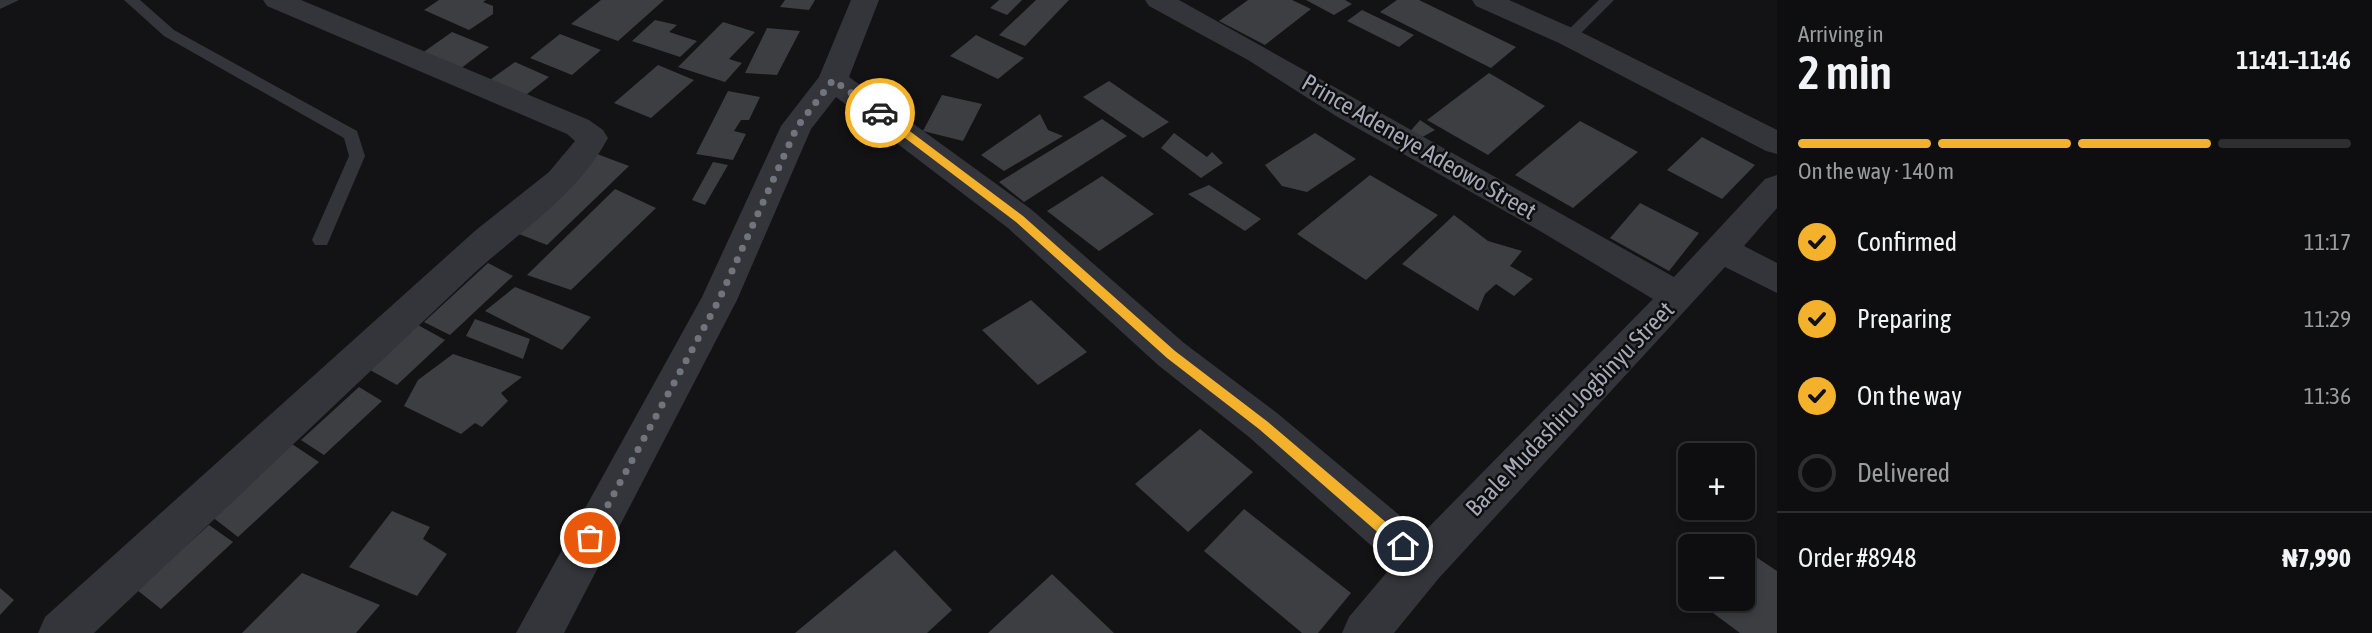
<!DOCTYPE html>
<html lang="en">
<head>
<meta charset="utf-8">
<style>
	:root { --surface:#0e0e10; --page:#1c1c1e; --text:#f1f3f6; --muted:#9b9c9f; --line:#2e2e30; --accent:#f4b22c }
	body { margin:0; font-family:"Asap Condensed",sans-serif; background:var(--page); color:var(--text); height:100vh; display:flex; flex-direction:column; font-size:26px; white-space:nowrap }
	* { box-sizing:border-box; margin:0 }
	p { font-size:23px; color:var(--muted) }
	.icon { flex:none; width:38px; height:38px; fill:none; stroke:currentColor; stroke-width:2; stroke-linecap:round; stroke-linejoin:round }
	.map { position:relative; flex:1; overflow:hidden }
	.drawer { display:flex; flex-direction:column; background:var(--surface); width:595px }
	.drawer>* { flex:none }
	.fabs { position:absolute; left:1678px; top:443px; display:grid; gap:14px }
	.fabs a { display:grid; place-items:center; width:77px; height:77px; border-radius:10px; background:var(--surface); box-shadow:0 4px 10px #0003,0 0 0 2px var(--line); font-size:35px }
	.pin { position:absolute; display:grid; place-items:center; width:60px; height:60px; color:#fff; margin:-30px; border:4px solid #fff; border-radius:50%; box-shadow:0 2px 7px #0007 }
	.courier { position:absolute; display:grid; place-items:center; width:70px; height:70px; margin:-35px; border:5px solid #f4b22c; border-radius:50%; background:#fff; color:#222; box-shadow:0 2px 9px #0007 }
	.overview em { font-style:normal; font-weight:600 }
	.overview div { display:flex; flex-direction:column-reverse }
	.overview { display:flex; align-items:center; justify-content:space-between; height:119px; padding:0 21px }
	h1 { font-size:46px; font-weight:600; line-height:52px }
	.bar { display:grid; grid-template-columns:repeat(4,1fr); gap:10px 7px; align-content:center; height:84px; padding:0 21px }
	.bar i { height:9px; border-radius:5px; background:var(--line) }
	.bar .selected { background:var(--accent) }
	.bar p { grid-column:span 4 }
	.line { display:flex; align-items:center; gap:18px; padding:0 21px; border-top:2px solid var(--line) }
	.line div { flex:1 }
	ol { padding:0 21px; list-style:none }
	li { display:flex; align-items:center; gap:21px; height:77px }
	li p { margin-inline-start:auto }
	li .icon { padding:7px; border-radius:50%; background:var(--accent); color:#111; stroke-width:4 }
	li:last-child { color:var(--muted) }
	li i { width:38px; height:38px; border:4px solid var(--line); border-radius:50% }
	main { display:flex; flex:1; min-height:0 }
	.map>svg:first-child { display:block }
	.building { fill:#3d3e42 }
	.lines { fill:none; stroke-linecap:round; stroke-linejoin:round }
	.lane { fill:#34353a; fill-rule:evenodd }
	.street { fill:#34353a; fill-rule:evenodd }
	.route { fill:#f4b22c }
	.done { stroke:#71747d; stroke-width:7; stroke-dasharray:0 12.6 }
	.labels { text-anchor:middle; stroke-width:5; stroke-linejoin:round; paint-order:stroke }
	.street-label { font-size:24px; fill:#a4a9b5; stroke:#0e0e10 }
</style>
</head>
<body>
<main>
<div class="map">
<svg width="1777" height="633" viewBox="0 0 1777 633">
	<rect width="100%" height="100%" fill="#131315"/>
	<g class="building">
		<path d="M 439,0 L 486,0 L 483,2 L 493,6 L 493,14 L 469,30 L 424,10 Z"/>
		<path d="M 601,0 L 664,0 L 618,41 L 571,24 Z"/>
		<path d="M 785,0 L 815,0 L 809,10 L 780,7 Z"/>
		<path d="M 999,0 L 1022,0 L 1007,15 L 990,8 Z"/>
		<path d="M 1036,0 L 1069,0 L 1025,46 L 999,35 Z"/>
		<path d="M 1248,0 L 1292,0 L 1311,9 L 1265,45 L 1219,21 Z"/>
		<path d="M 1306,0 L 1345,0 L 1352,4 L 1334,15 Z"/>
		<path d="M 1397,0 L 1419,0 L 1516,47 L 1491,68 L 1380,12 Z"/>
		<path d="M 1362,10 L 1414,35 L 1399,47 L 1347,21 Z"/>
		<path d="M 655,20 L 677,25 L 669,32 L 697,41 L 680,57 L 632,41 Z"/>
		<path d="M 723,22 L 755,32 L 729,59 L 742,63 L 725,82 L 678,67 Z"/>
		<path d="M 767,28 L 800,31 L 777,75 L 745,73 Z"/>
		<path d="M 452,32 L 489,47 L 456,72 L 418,56 Z"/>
		<path d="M 560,34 L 601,50 L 572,75 L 530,58 Z"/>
		<path d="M 976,35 L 1024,58 L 998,79 L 950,56 Z"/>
		<path d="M 515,62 L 549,77 L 522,98 L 487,82 Z"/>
		<path d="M 658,65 L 694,80 L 651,118 L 614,103 Z"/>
		<path d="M 1489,73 L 1545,106 L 1488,155 L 1427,120 Z"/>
		<path d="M 1109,81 L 1169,122 L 1143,138 L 1083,97 Z"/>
		<path d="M 728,91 L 760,97 L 749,120 L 741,120 L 734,131 L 746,134 L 733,160 L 696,154 Z"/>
		<path d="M 942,95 L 982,104 L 963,141 L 923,131 Z"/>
		<path d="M 1040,114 L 1048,130 L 1063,136 L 1004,171 L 981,155 Z"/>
		<path d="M 1102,119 L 1127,136 L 1024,202 L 999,182 Z"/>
		<path d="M 1420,120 L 1435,130 L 1417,140 L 1408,134 Z"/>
		<path d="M 1580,121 L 1638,152 L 1573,208 L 1515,175 Z"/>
		<path d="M 1174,133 L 1207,157 L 1212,152 L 1223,163 L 1201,178 L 1161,148 Z"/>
		<path d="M 1315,133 L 1356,159 L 1307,192 L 1282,186 L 1265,165 Z"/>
		<path d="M 1702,137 L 1755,165 L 1722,199 L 1667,170 Z"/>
		<path d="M 597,154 L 629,166 L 547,245 L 514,232 Z"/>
		<path d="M 713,162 L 728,165 L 705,205 L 692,200 Z"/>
		<path d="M 1370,175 L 1438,215 L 1366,280 L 1297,234 Z"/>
		<path d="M 1102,176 L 1154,214 L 1099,251 L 1047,211 Z"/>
		<path d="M 1209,185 L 1261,219 L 1245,231 L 1188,194 Z"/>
		<path d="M 615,189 L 656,208 L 571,290 L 527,275 Z"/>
		<path d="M 1640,203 L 1699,233 L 1669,271 L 1610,238 Z"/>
		<path d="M 1454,215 L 1488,241 L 1522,251 L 1510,266 L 1533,279 L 1514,296 L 1496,284 L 1485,294 L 1478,311 L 1402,264 Z"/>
		<path d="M 488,263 L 513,276 L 450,335 L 424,322 Z"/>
		<path d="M 515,287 L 591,317 L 562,350 L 485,311 Z"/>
		<path d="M 1031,300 L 1087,352 L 1038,385 L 982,330 Z"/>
		<path d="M 475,319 L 530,339 L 523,359 L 466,336 Z"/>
		<path d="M 418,325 L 445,340 L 397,385 L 370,370 Z"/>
		<path d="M 453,354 L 522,377 L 501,393 L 508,401 L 482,427 L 475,423 L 461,434 L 404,406 L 418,380 Z"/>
		<path d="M 359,387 L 382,401 L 324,455 L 301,440 Z"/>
		<path d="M 1200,429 L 1253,472 L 1188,532 L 1135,484 Z"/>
		<path d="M 292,444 L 319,462 L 238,537 L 211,516 Z"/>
		<path d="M 1244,509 L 1351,593 L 1318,633 L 1302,633 L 1204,551 Z"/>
		<path d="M 392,511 L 430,527 L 423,539 L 447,554 L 417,596 L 349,567 Z"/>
		<path d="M 209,525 L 233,542 L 161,609 L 137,590 Z"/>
		<path d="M 895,550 L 952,610 L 927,633 L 795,633 Z"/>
		<path d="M 1756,557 L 1777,571 L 1777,633 L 1740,633 L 1713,613 L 1724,598 L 1743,598 L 1743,573 Z"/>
		<path d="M 302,573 L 380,605 L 356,633 L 242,633 Z"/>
		<path d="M 1052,574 L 1114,633 L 988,633 Z"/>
		<path d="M 0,588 L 14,600 L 0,615 Z"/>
	</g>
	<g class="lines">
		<g class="lane">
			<path d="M 0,0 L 19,0 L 0,9 Z"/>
			<path d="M 124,0 L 140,0 L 174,30 L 357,131 L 365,156 L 327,245 L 315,245 L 312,240 L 349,156 L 344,138 L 164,36 Z"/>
			<path d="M 1599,0 L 1614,0 L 1574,40 L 1564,40 L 1562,37 L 1564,34 Z"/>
		</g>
		<g class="street">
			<path d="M 263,0 L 301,0 L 589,120 L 603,130 L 608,138 C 576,198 515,234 467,280 C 343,397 219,515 94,633 L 38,633 L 45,617 L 476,230 L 549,172 L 575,141 L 567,134 L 267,6 Z"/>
			<path d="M 851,0 L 879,0 L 849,77 L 1032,210 L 1184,343 L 1277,413 L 1422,534 L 1653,299 L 1540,231 L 1336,116 L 1248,60 L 1149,6 L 1145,0 L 1179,0 L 1674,277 L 1765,179 L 1777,175 L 1777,208 L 1744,246 L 1777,263 L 1777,293 L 1725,267 L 1439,578 L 1394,633 L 1342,633 L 1349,617 L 1393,565 L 1249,437 L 1158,365 L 1008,228 L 836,97 L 811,129 L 737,300 L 564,633 L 516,633 L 702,297 L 781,126 L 819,77 Z"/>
			<path d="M 1472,0 L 1509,0 L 1579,31 L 1777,130 L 1777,154 L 1766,151 L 1559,43 L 1476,6 Z"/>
		</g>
	</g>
	<path class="route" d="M 876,111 L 883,111 L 1023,216 L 1175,351 L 1268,422 L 1408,541 L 1408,550 L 1398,550 L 1259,429 L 1167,358 L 1016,222 L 876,116 Z"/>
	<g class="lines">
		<path class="done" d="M 590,538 L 719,300 L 797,127 L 833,80 L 880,113"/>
	</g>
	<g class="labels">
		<g class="street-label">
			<text transform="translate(1419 147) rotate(30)" y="8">Prince Adeneye Adeowo Street</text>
			<text transform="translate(1570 409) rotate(-46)" y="8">Baale Mudashiru Jogbinyu Street</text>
		</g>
	</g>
</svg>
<div class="fabs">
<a>+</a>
<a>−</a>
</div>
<div class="pin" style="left:590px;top:538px;background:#ea580c"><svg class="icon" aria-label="bag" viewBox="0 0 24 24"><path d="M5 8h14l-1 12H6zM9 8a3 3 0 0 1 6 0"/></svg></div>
<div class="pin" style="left:1403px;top:546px;background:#1f2937"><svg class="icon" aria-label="home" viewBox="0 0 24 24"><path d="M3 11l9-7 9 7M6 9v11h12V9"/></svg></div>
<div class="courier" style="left:880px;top:113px"><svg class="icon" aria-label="car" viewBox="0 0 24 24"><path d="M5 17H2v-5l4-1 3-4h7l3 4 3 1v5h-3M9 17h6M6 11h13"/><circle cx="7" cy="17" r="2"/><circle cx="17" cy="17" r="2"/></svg></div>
</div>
<section class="drawer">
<div class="overview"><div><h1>2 min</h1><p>Arriving in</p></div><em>11:41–11:46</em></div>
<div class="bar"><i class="selected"></i><i class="selected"></i><i class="selected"></i><i></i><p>On the way · 140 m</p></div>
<ol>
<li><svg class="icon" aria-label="check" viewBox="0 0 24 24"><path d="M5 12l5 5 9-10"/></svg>Confirmed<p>11:17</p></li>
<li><svg class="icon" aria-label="check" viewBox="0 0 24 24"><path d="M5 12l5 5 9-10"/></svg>Preparing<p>11:29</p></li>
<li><svg class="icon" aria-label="check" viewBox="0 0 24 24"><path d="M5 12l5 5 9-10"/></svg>On the way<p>11:36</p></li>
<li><i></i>Delivered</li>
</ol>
<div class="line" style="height:91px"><div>Order #8948</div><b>₦7,990</b></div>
</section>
</main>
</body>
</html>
